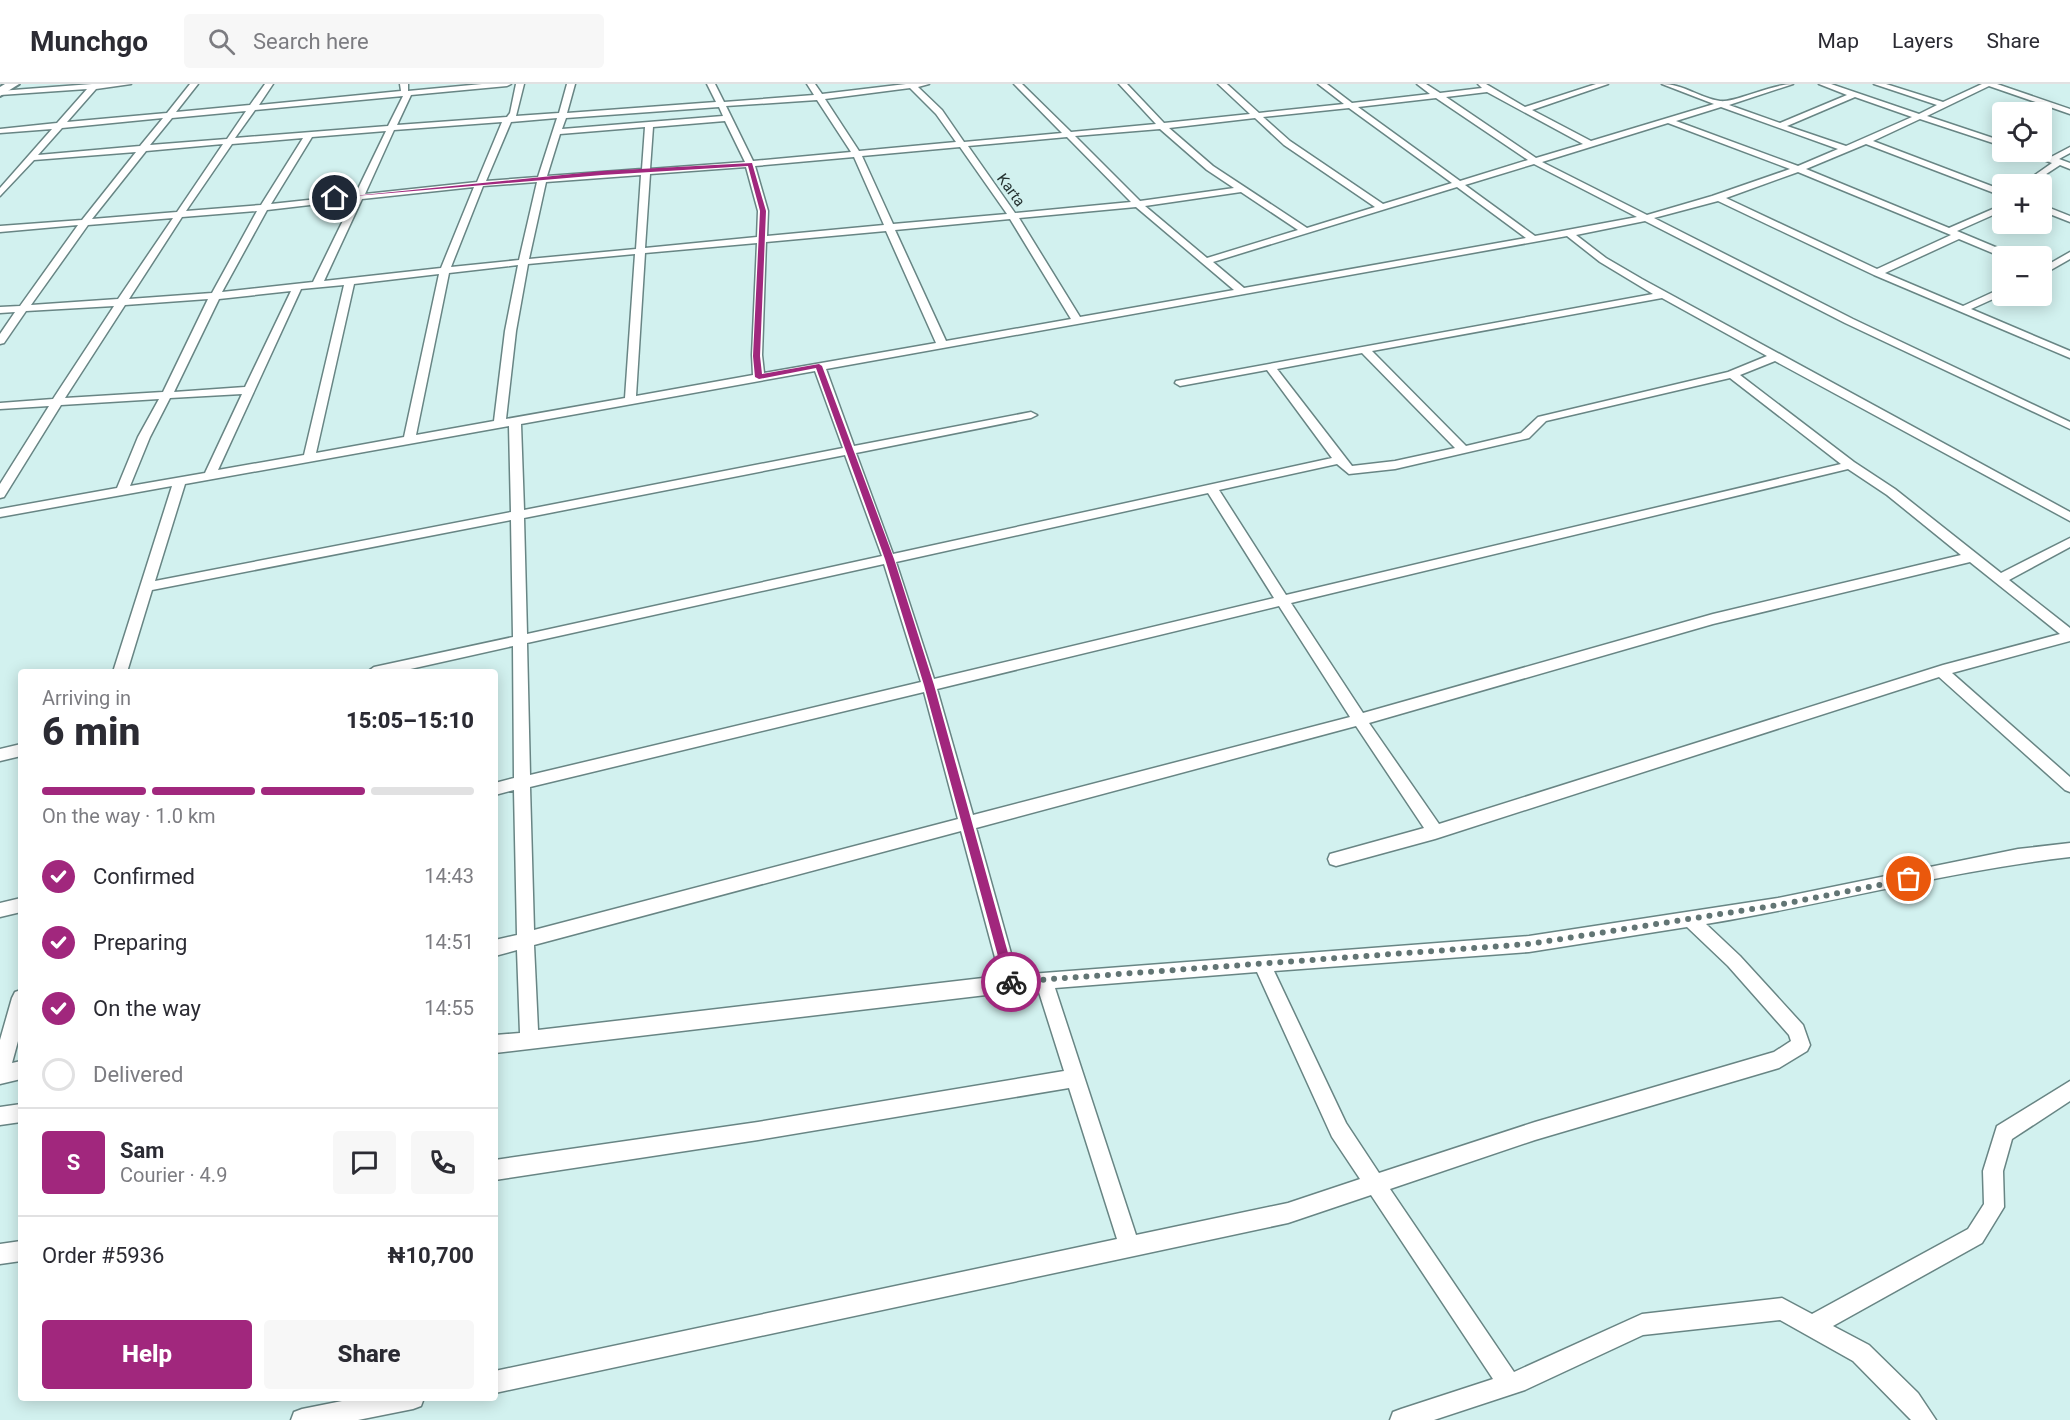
<!DOCTYPE html>
<html lang="en">
<head>
<meta charset="utf-8">
<style>
	:root { --surface:#fff; --page:#f7f7f7; --text:#2b2b33; --muted:#7c7c81; --line:#e1e1e2; --accent:#a1277d }
	body { margin:0; font-family:Roboto,sans-serif; background:var(--page); color:var(--text); height:100vh; display:flex; flex-direction:column; font-size:22px; white-space:nowrap }
	* { box-sizing:border-box; margin:0 }
	p { font-size:20px; color:var(--muted) }
	.icon { flex:none; width:33px; height:33px; fill:none; stroke:currentColor; stroke-width:2; stroke-linecap:round; stroke-linejoin:round }
	.map { position:relative; flex:1; overflow:hidden }
	.side { position:absolute; left:18px; top:585px; width:480px; height:732px; display:flex; flex-direction:column; background:var(--surface); border-radius:6px; box-shadow:0 3px 15px #0003 }
	.side>* { flex:none }
	.tools { position:absolute; left:1992px; top:18px; display:grid; gap:12px }
	.tools a { display:grid; place-items:center; width:60px; height:60px; border-radius:6px; background:var(--surface); box-shadow:0 3px 15px #0003; font-size:30px }
	.pin { position:absolute; display:grid; place-items:center; width:51px; height:51px; color:#fff; margin:-26px; border:3px solid #fff; border-radius:50%; box-shadow:0 2px 6px #0007 }
	.courier { position:absolute; display:grid; place-items:center; width:60px; height:60px; margin:-30px; border:4px solid #a1277d; border-radius:50%; background:#fff; color:#222; box-shadow:0 2px 8px #0007 }
	.overview em { font-style:normal; font-weight:800 }
	.overview div { display:flex; flex-direction:column-reverse }
	.overview { display:flex; align-items:center; justify-content:space-between; height:102px; padding:0 24px }
	h1 { font-size:39px; font-weight:800; line-height:45px }
	.bar { display:grid; grid-template-columns:repeat(4,1fr); gap:9px 6px; align-content:center; height:72px; padding:0 24px }
	.bar i { height:8px; border-radius:4px; background:var(--line) }
	.bar .current { background:var(--accent) }
	.bar p { grid-column:span 4 }
	.line { display:flex; align-items:center; gap:15px; padding:0 24px; border-top:2px solid var(--line) }
	.line div { flex:1 }
	.round { display:grid; place-items:center; flex:none; width:63px; height:63px; border-radius:6px; background:var(--page) }
	ol { padding:0 24px; list-style:none }
	li { display:flex; align-items:center; gap:18px; height:66px }
	li p { margin-inline-start:auto }
	li .icon { padding:6px; border-radius:50%; background:var(--accent); color:#fff; stroke-width:4 }
	li:last-child { color:var(--muted) }
	li i { width:33px; height:33px; border:3px solid var(--line); border-radius:50% }
	.button { display:flex; gap:12px; margin-top:auto; padding:12px 24px }
	.button a { flex:1; height:69px; border-radius:6px; background:var(--accent); color:#fff; font-size:24px; font-weight:800; line-height:69px; text-align:center }
	.button a+a { background:var(--page); color:var(--text) }
	header { display:flex; align-items:center; gap:36px; box-sizing:border-box; height:84px; padding:0 30px; background:var(--surface); border-bottom:2px solid var(--line) }
	header strong { font-size:28px }
	nav { display:flex; gap:33px; margin-inline-start:auto; font-size:21px }
	.search { width:420px; height:54px; background:var(--page); display:flex; align-items:center; gap:15px; box-sizing:border-box; padding:0 21px; border-radius:6px; color:var(--muted); font-size:22px }
	.map>svg:first-child { display:block }
	.lines { fill:none; stroke-linecap:round; stroke-linejoin:round }
	.minor-casing { stroke:#688584; stroke-width:3 }
	.highway-casing { stroke:#688584; stroke-width:4 }
	.minor { fill:#fff; fill-rule:evenodd }
	.highway { fill:#fff; fill-rule:evenodd }
	.route { fill:#a1277d }
	.done { stroke:#627574; stroke-width:6; stroke-dasharray:0 10.8 }
	.labels { text-anchor:middle; stroke-width:6; stroke-linejoin:round; paint-order:stroke }
	.far-street-label { font-size:15px; fill:#253231; stroke:#d2f1ef }
</style>
</head>
<body>
<header>
<strong>Munchgo</strong>
<div class="search"><svg class="icon" aria-label="search" viewBox="0 0 24 24"><circle cx="10" cy="10" r="6"/><path d="M15 15l6 6"/></svg>Search here</div>
<nav><a>Map</a><a>Layers</a><a>Share</a></nav>
</header>
<div class="map">
<svg width="2070" height="1336" viewBox="0 0 2070 1336">
	<rect width="100%" height="100%" fill="#d2f1ef"/>
	<g class="lines">
		<defs>
			<g id="minor">
				<path d="M 92,0 L 131,0 L 96,5 L 67,38 L 167,29 L 190,0 L 198,0 L 176,28 L 250,21 L 265,0 L 273,0 L 259,21 L 401,7 L 400,0 L 408,0 L 408,7 L 482,0 L 511,0 L 507,2 L 411,11 L 397,41 L 507,33 L 510,29 L 516,0 L 524,0 L 516,32 L 559,29 L 567,0 L 575,0 L 567,29 L 716,18 L 707,0 L 715,0 L 724,18 L 814,11 L 807,0 L 815,0 L 822,10 L 906,0 L 929,0 L 918,3 L 942,26 L 964,58 L 1062,49 L 1014,0 L 1022,0 L 1071,48 L 1156,40 L 1119,0 L 1127,0 L 1164,39 L 1250,30 L 1218,0 L 1227,0 L 1259,29 L 1344,20 L 1318,0 L 1327,0 L 1352,19 L 1430,10 L 1417,0 L 1426,0 L 1440,9 L 1482,4 L 1478,0 L 1486,0 L 1525,23 L 1596,0 L 1608,0 L 1532,26 L 1591,57 L 1714,20 L 1662,0 C 1683,0 1700,14 1720,17 C 1734,19 1772,0 1793,0 L 1729,21 L 1780,39 L 1847,11 L 1819,0 L 1831,0 L 1919,30 L 1937,21 L 1874,0 L 1886,0 L 1943,18 L 1982,0 L 1997,0 L 2070,25 L 2070,30 L 1989,2 L 1927,32 L 2002,57 L 2002,62 L 1920,35 L 1873,57 L 2002,106 L 2002,112 L 1866,60 L 1806,85 L 1949,144 L 2002,121 L 2002,127 L 1957,147 L 2012,170 L 2013,172 L 2002,173 L 1959,155 L 1885,189 L 1963,222 L 2002,204 L 2002,211 L 1971,225 L 2070,267 L 2070,274 L 1874,191 L 1718,117 L 1654,134 L 1853,235 L 2070,338 L 2070,345 L 1845,239 L 1645,137 L 1576,151 L 1606,174 L 1642,195 L 2070,428 L 2070,437 L 1775,277 L 1740,291 L 1854,378 L 1895,405 L 2001,489 L 2070,454 L 2070,463 L 2009,496 L 2070,544 L 2070,557 L 1952,589 L 2070,693 L 2070,708 L 2065,706 L 1939,593 L 1435,755 L 1336,782 L 1330,780 L 1328,775 L 1330,770 L 1424,744 L 1356,642 L 976,744 L 1017,891 L 1529,852 L 1778,814 L 2018,765 L 2070,759 L 2070,773 C 1948,787 1828,820 1706,840 L 1740,872 L 1803,941 L 1810,961 L 1807,967 L 1779,984 L 1535,1056 L 1390,1105 L 1514,1288 L 1642,1230 L 1782,1214 L 1812,1230 L 1968,1145 L 1984,1120 L 1983,1087 L 1997,1042 L 2070,997 L 2070,1017 L 2012,1055 L 2003,1087 L 2004,1123 L 1982,1159 L 1833,1242 L 1869,1261 L 1918,1309 L 1936,1336 L 1911,1336 L 1853,1277 L 1780,1236 L 1643,1251 L 1525,1306 L 1434,1336 L 1390,1336 L 1393,1328 L 1401,1325 L 1493,1295 L 1371,1111 L 1288,1139 L 495,1309 L 495,1287 L 1117,1155 L 1069,1004 L 758,1056 L 495,1096 L 495,1076 L 758,1038 L 1064,987 L 1038,905 L 495,969 L 495,951 L 520,949 L 517,866 L 495,872 L 495,856 L 517,851 L 514,706 L 495,711 L 495,699 L 514,694 L 513,562 L 397,588 L 367,588 L 374,583 L 513,553 L 511,436 L 152,506 L 127,588 L 113,588 L 172,402 L 0,433 L 0,425 L 117,404 L 138,353 L 159,315 L 61,321 L 4,413 L 0,414 L 0,400 L 49,322 L 0,325 L 0,319 L 53,315 L 114,222 L 26,227 L 4,259 L 0,260 L 0,250 L 15,228 L 0,229 L 0,223 L 20,222 L 78,141 L 0,148 L 0,142 L 82,136 L 136,68 L 34,76 L 0,112 L 0,104 L 52,45 L 0,49 L 0,45 L 57,39 L 87,5 L 0,11 L 0,7 ZM 910,4 L 936,30 L 956,58 L 859,67 L 825,15 ZM 1487,8 L 1583,60 L 1536,74 L 1446,13 ZM 403,12 L 388,42 L 235,54 L 255,26 ZM 1855,13 L 1912,33 L 1846,62 L 1787,42 ZM 1436,14 L 1528,76 L 1460,97 L 1358,23 ZM 817,16 L 851,68 L 753,77 L 726,22 ZM 719,23 L 723,32 L 562,45 L 566,34 ZM 1721,23 L 1838,65 L 1798,82 L 1676,37 ZM 1349,24 L 1452,99 L 1383,120 L 1290,57 L 1263,33 ZM 246,27 L 227,55 L 150,61 L 172,34 ZM 163,34 L 140,62 L 38,71 L 62,44 ZM 557,34 L 538,93 L 486,97 L 511,38 ZM 1255,34 L 1284,61 L 1375,123 L 1307,144 L 1213,82 L 1169,44 ZM 725,37 L 745,78 L 650,85 L 653,43 ZM 502,38 L 477,98 L 365,110 L 394,46 ZM 1668,39 L 1790,85 L 1712,112 L 1647,131 L 1542,78 ZM 645,43 L 642,85 L 547,92 L 560,50 ZM 1160,45 L 1207,86 L 1234,104 L 1140,117 L 1075,52 ZM 386,47 L 355,111 L 271,120 L 312,53 ZM 1067,53 L 1131,118 L 1015,129 L 968,62 ZM 303,54 L 261,121 L 186,127 L 232,60 ZM 223,60 L 177,128 L 92,135 L 146,67 ZM 960,63 L 1007,130 L 893,140 L 862,72 ZM 854,73 L 884,141 L 767,152 L 768,127 L 755,82 ZM 1534,80 L 1637,133 L 1535,152 L 1465,101 ZM 746,83 L 758,127 L 757,153 L 645,164 L 650,90 ZM 1798,88 L 1951,151 L 1877,185 L 1726,114 ZM 641,91 L 636,165 L 529,175 L 546,98 ZM 537,98 L 519,176 L 451,183 L 483,102 ZM 474,103 L 441,184 L 324,197 L 362,115 ZM 1457,103 L 1526,154 L 1244,204 L 1213,178 ZM 1241,108 L 1298,146 L 1207,174 L 1145,122 ZM 353,116 L 313,198 L 222,208 L 267,126 ZM 1136,123 L 1234,206 L 1080,233 L 1019,134 ZM 257,127 L 212,209 L 129,215 L 182,133 ZM 173,134 L 118,215 L 31,221 L 88,141 ZM 1010,135 L 1071,235 L 946,257 L 895,146 ZM 886,147 L 936,259 L 764,289 L 762,271 L 766,158 ZM 1567,152 L 1600,178 L 1653,210 L 1176,297 L 1175,299 L 1180,302 L 1267,286 L 1332,374 L 893,470 L 856,369 L 1031,334 L 1037,331 L 1031,328 L 854,362 L 826,285 ZM 757,159 L 752,271 L 753,291 L 636,312 L 645,169 ZM 635,170 L 625,314 L 506,335 L 516,247 L 528,180 ZM 518,181 L 505,247 L 494,337 L 416,351 L 449,189 ZM 439,190 L 404,353 L 316,369 L 354,200 ZM 344,201 L 304,371 L 218,386 L 301,205 ZM 291,207 L 245,303 L 174,308 L 219,215 ZM 1662,214 L 1767,272 L 1728,288 L 1538,333 L 1521,349 L 1466,362 L 1372,267 ZM 208,215 L 163,308 L 65,314 L 125,221 ZM 1362,269 L 1455,364 L 1395,377 L 1352,382 L 1277,285 ZM 815,287 L 843,364 L 524,426 L 521,340 ZM 1730,294 L 1841,380 L 1286,511 L 1219,406 L 1337,380 L 1349,390 L 1395,385 L 1529,354 L 1546,337 ZM 242,310 L 205,389 L 130,402 L 150,353 L 170,314 ZM 509,342 L 511,428 L 155,497 L 185,400 ZM 845,371 L 882,472 L 527,550 L 524,434 ZM 1848,385 L 1887,411 L 1961,471 L 1713,530 L 1363,629 L 1291,519 ZM 1208,409 L 1274,514 L 934,595 L 896,478 ZM 1970,478 L 2060,550 L 1943,581 L 1439,740 L 1369,639 L 1713,540 ZM 884,480 L 921,598 L 530,691 L 527,559 ZM 1279,522 L 1350,633 L 973,731 L 937,605 ZM 924,608 L 958,735 L 534,846 L 530,703 ZM 961,747 L 1000,892 L 538,946 L 534,861 ZM 1687,843 L 1728,882 L 1789,951 L 1791,957 L 1774,968 L 1535,1038 L 1379,1089 L 1346,1039 L 1274,887 L 1529,868 ZM 1257,888 L 1332,1053 L 1360,1095 L 1288,1119 L 1136,1151 L 1055,904 Z"/>
				<path d="M 2070,63 L 2070,69 L 2059,75 L 2070,79 L 2070,85 L 2060,81 L 2031,100 L 2022,100 L 2052,79 L 2022,68 L 2033,68 L 2051,73 Z"/>
				<path d="M 2042,121 L 2070,132 L 2070,138 L 2042,127 Z"/>
				<path d="M 2070,168 L 2070,175 L 2042,191 L 2042,184 Z"/>
				<path d="M 21,660 L 21,672 L 0,677 L 0,665 Z"/>
				<path d="M 21,814 L 21,828 L 0,833 L 0,819 Z"/>
				<path d="M 21,906 L 21,946 L 12,979 L 21,977 L 21,995 L 0,1000 L 0,956 L 12,914 L 15,908 Z"/>
				<path d="M 21,1020 L 21,1038 L 0,1041 L 0,1023 Z"/>
				<path d="M 21,1157 L 21,1177 L 0,1180 L 0,1160 Z"/>
				<path d="M 357,1314 L 424,1314 L 421,1322 L 413,1325 L 358,1336 L 291,1336 L 294,1328 L 302,1325 Z"/>
			</g>
			<path id="highway" d="M 5,0 L 19,0 L 0,12 L 0,3 Z"/>
		</defs>
		<use href="#minor" class="minor-casing"/>
		<use href="#highway" class="highway-casing"/>
		<use href="#minor" class="minor"/>
		<use href="#highway" class="highway"/>
	</g>
	<path class="route" d="M 752,79 L 766,127 L 760,272 L 762,290 L 819,280 L 822,282 L 894,475 L 934,601 L 1016,898 L 1011,903 L 1005,898 L 924,601 L 885,475 L 816,284 L 759,295 L 755,293 L 753,272 L 760,127 L 748,82 L 602,91 L 332,114 L 602,87 Z"/>
	<g class="lines">
		<path class="done" d="M 1011,898 L 1529,860 L 1778,821 L 1909,795"/>
	</g>
	<g class="labels">
		<g class="far-street-label">
			<text transform="translate(1011 106) rotate(54)" y="5">Karta</text>
		</g>
	</g>
</svg>
<div class="tools">
<a><svg class="icon" aria-label="locate" viewBox="0 0 24 24"><circle cx="12" cy="12" r="6"/><path d="M12 2v4M12 18v4M2 12h4M18 12h4"/></svg></a>
<a>+</a>
<a>−</a>
</div>
<div class="pin" style="left:1909px;top:795px;background:#ea580c"><svg class="icon" aria-label="bag" viewBox="0 0 24 24"><path d="M5 8h14l-1 12H6zM9 8a3 3 0 0 1 6 0"/></svg></div>
<div class="pin" style="left:335px;top:114px;background:#1f2937"><svg class="icon" aria-label="home" viewBox="0 0 24 24"><path d="M3 11l9-7 9 7M6 9v11h12V9"/></svg></div>
<div class="courier" style="left:1011px;top:898px"><svg class="icon" aria-label="bike" viewBox="0 0 24 24"><circle cx="6" cy="16" r="4"/><circle cx="18" cy="16" r="4"/><path d="M6 16l4-8h5l3 8M10 8l3 8H6M13 5h3"/></svg></div>
<section class="side">
<div class="overview"><div><h1>6 min</h1><p>Arriving in</p></div><em>15:05–15:10</em></div>
<div class="bar"><i class="current"></i><i class="current"></i><i class="current"></i><i></i><p>On the way · 1.0 km</p></div>
<ol>
<li><svg class="icon" aria-label="check" viewBox="0 0 24 24"><path d="M5 12l5 5 9-10"/></svg>Confirmed<p>14:43</p></li>
<li><svg class="icon" aria-label="check" viewBox="0 0 24 24"><path d="M5 12l5 5 9-10"/></svg>Preparing<p>14:51</p></li>
<li><svg class="icon" aria-label="check" viewBox="0 0 24 24"><path d="M5 12l5 5 9-10"/></svg>On the way<p>14:55</p></li>
<li><i></i>Delivered</li>
</ol>
<div class="line" style="height:108px"><b class="round" style="background:var(--accent);color:#fff">S</b><div><b>Sam</b><p>Courier · 4.9</p></div><a class="round"><svg class="icon" aria-label="chat" viewBox="0 0 24 24"><path d="M4 5h16v11H9l-5 4z"/></svg></a><a class="round"><svg class="icon" aria-label="phone" viewBox="0 0 24 24"><path d="M5 4h4l2 5-3 2q2 4 5 5l2-3 5 2v4C11 20 4 13 5 4z"/></svg></a></div>
<div class="line" style="height:78px"><div>Order #5936</div><b>₦10,700</b></div>
<div class="button"><a>Help</a><a>Share</a></div>
</section>
</div>
</body>
</html>
